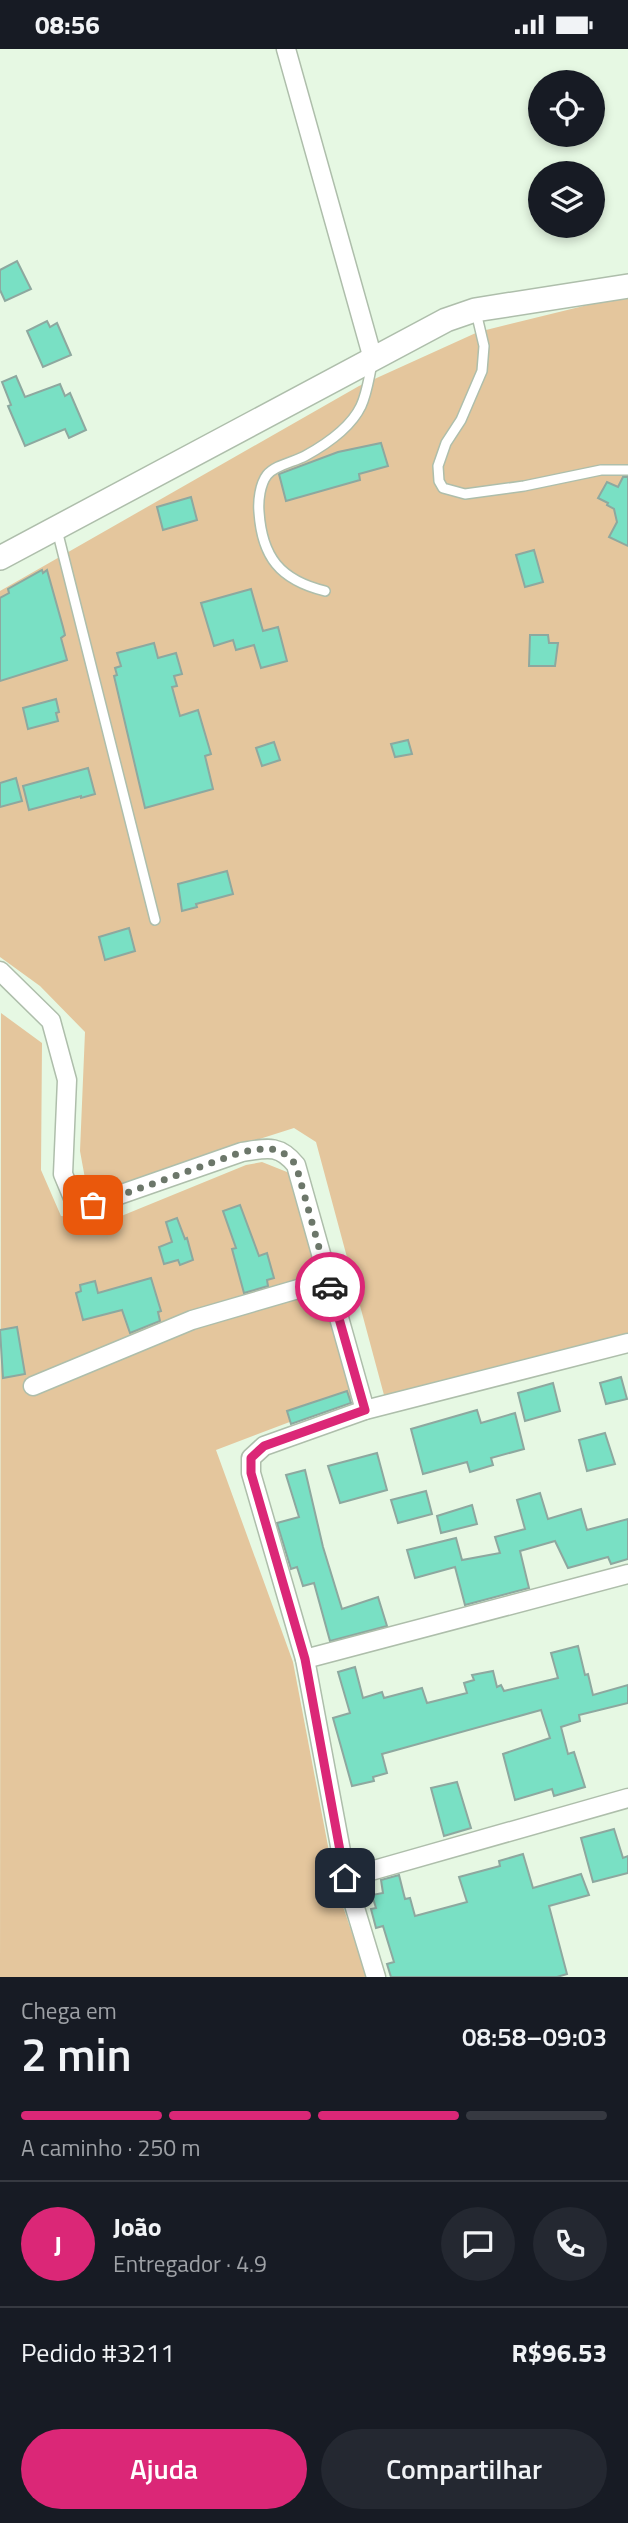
<!DOCTYPE html>
<html lang="pt">
<head>
<meta charset="utf-8">
<style>
	:root { --surface:#171b24; --page:#242831; --text:#f1f3f6; --muted:#9ea1a6; --line:#363941; --accent:#db2777 }
	body { margin:0; font-family:"Titillium Web",sans-serif; background:var(--page); color:var(--text); height:100vh; display:flex; flex-direction:column; font-size:26px; white-space:nowrap }
	* { box-sizing:border-box; margin:0 }
	p { font-size:23px; color:var(--muted) }
	.icon { flex:none; width:38px; height:38px; fill:none; stroke:currentColor; stroke-width:2; stroke-linecap:round; stroke-linejoin:round }
	.map { position:relative; height:1928px; overflow:hidden }
	.sheet { display:flex; flex-direction:column; background:var(--surface); flex:1 }
	.sheet>* { flex:none }
	.fabs { position:absolute; left:528px; top:21px; display:grid; gap:14px }
	.fabs a { display:grid; place-items:center; width:77px; height:77px; border-radius:50%; background:var(--surface); box-shadow:0 4px 10px #0003; font-size:35px }
	.pin { position:absolute; display:grid; place-items:center; width:60px; height:60px; color:#fff; margin:-30px; border-radius:14px; box-shadow:0 4px 10px #0006 }
	.courier { position:absolute; display:grid; place-items:center; width:70px; height:70px; margin:-35px; border:5px solid #db2777; border-radius:50%; background:#fff; color:#222; box-shadow:0 2px 9px #0007 }
	.summary em { font-style:normal; font-weight:600 }
	.summary div { display:flex; flex-direction:column-reverse }
	.summary { display:flex; align-items:center; justify-content:space-between; height:119px; padding:0 21px }
	h1 { font-size:46px; font-weight:600; line-height:52px }
	.bar { display:grid; grid-template-columns:repeat(4,1fr); gap:10px 7px; align-content:center; height:84px; padding:0 21px }
	.bar i { height:9px; border-radius:5px; background:var(--line) }
	.bar .on { background:var(--accent) }
	.bar p { grid-column:span 4 }
	.line { display:flex; align-items:center; gap:18px; padding:0 21px; border-top:2px solid var(--line) }
	.line div { flex:1 }
	.round { display:grid; place-items:center; flex:none; width:74px; height:74px; border-radius:37px; background:var(--page) }
	.action { display:flex; gap:14px; margin-top:auto; padding:14px 21px }
	.action a { flex:1; height:80px; border-radius:42px; background:var(--accent); color:#fff; font-size:28px; font-weight:600; line-height:80px; text-align:center }
	.action a+a { background:var(--page); color:var(--text) }
	.status { display:flex; justify-content:space-between; align-items:center; height:49px; padding:0 35px; background:var(--surface); direction:ltr }
	.status svg { height:19px; fill:currentColor }
	.map>svg:first-child { display:block }
	.green { fill:#e4c69d }
	.building { fill:#79e0c4; stroke:#8da89f; stroke-width:2 }
	.lines { fill:none; stroke-linecap:round; stroke-linejoin:round }
	.service-casing { stroke:#aebeab; stroke-width:12 }
	.minor-casing { stroke:#aebeab; stroke-width:21 }
	.tertiary-casing { stroke:#aebeab; stroke-width:26 }
	.service { stroke:#fff; stroke-width:9 }
	.minor { stroke:#fff; stroke-width:18 }
	.tertiary { stroke:#fff; stroke-width:23 }
	.done { stroke:#6c776a; stroke-width:7; stroke-dasharray:0 12.6 }
	.route { stroke:#db2777; stroke-width:9 }
</style>
</head>
<body>
<div class="status"><b>08:56</b><svg viewBox="0 0 49 12"><path d="M0 12V9h3v3zM5 12V6h3v6zM10 12V3h3v9zM15 12V0h3v12zM26 1h20v11H26zM47 4h2v5h-2z"/></svg></div>
<div class="map">
<svg width="628" height="1928" viewBox="0 0 628 1928">
	<rect width="100%" height="100%" fill="#e6f8e3"/>
	<g class="green">
		<path d="M 628,250 L 628,1284 L 384,1346 L 316,1093 L 294,1079 L 120,1135 L 86,1135 L 80,1102 L 85,983 L 40,937 L 0,908 L 0,542 L 359,337 L 478,283 L 608,251 Z"/>
		<path d="M 1,964 L 42,994 L 41,1121 L 61,1167 L 114,1170 L 246,1116 L 262,1113 L 292,1125 L 353,1349 L 216,1401 L 293,1613 L 335,1834 L 367,1928 L 0,1928 Z"/>
	</g>
	<g class="building">
		<path d="M 17,212 L 31,240 L 5,252 L 0,241 L 0,221 Z"/>
		<path d="M 47,272 L 50,278 L 57,274 L 71,306 L 43,318 L 27,282 Z"/>
		<path d="M 16,327 L 25,348 L 60,335 L 65,347 L 70,344 L 86,381 L 69,389 L 65,380 L 25,397 L 8,357 L 11,356 L 2,333 Z"/>
		<path d="M 381,394 L 388,417 L 359,425 L 360,431 L 286,452 L 279,425 L 338,403 Z"/>
		<path d="M 623,428 L 628,428 L 628,497 L 609,488 L 617,473 L 614,460 L 607,456 L 608,454 L 598,449 L 607,433 L 618,438 Z"/>
		<path d="M 191,448 L 197,471 L 163,481 L 157,458 Z"/>
		<path d="M 534,501 L 543,533 L 525,538 L 516,506 Z"/>
		<path d="M 42,521 L 43,524 L 47,521 L 63,578 L 65,586 L 61,589 L 67,611 L 0,632 L 0,549 L 9,544 L 8,540 Z"/>
		<path d="M 251,540 L 263,582 L 278,578 L 287,612 L 261,619 L 254,596 L 236,601 L 233,591 L 214,597 L 201,554 Z"/>
		<path d="M 530,586 L 548,586 L 549,594 L 558,594 L 555,617 L 529,617 Z"/>
		<path d="M 154,594 L 158,609 L 176,604 L 182,625 L 174,627 L 177,637 L 172,638 L 180,667 L 198,661 L 211,705 L 205,707 L 213,740 L 145,759 L 114,627 L 117,626 L 115,619 L 121,617 L 117,604 Z"/>
		<path d="M 56,650 L 59,663 L 56,664 L 58,672 L 28,680 L 23,659 Z"/>
		<path d="M 408,691 L 412,705 L 395,708 L 391,695 Z"/>
		<path d="M 274,693 L 280,711 L 262,717 L 256,699 Z"/>
		<path d="M 88,719 L 95,745 L 81,749 L 81,747 L 29,761 L 23,737 Z"/>
		<path d="M 16,729 L 22,752 L 0,758 L 0,734 Z"/>
		<path d="M 227,822 L 233,845 L 196,855 L 197,858 L 182,862 L 178,835 Z"/>
		<path d="M 129,879 L 135,902 L 105,911 L 99,888 Z"/>
		<path d="M 240,1156 L 259,1207 L 267,1204 L 274,1229 L 267,1231 L 268,1237 L 244,1244 L 232,1200 L 236,1199 L 223,1162 Z"/>
		<path d="M 177,1169 L 185,1190 L 187,1189 L 193,1211 L 180,1216 L 178,1211 L 164,1215 L 159,1198 L 172,1193 L 166,1173 Z"/>
		<path d="M 151,1229 L 161,1262 L 158,1263 L 160,1272 L 130,1284 L 122,1261 L 83,1271 L 76,1244 L 81,1242 L 80,1236 L 95,1232 L 98,1244 Z"/>
		<path d="M 17,1278 L 25,1325 L 3,1329 L 0,1281 Z"/>
		<path d="M 621,1328 L 627,1350 L 606,1355 L 600,1334 Z"/>
		<path d="M 553,1334 L 560,1362 L 525,1372 L 518,1344 Z"/>
		<path d="M 347,1342 L 351,1354 L 291,1375 L 287,1362 Z"/>
		<path d="M 477,1361 L 481,1374 L 515,1364 L 524,1400 L 491,1409 L 493,1416 L 470,1423 L 467,1413 L 423,1425 L 411,1380 Z"/>
		<path d="M 605,1384 L 615,1415 L 587,1422 L 579,1391 Z"/>
		<path d="M 377,1404 L 387,1441 L 340,1454 L 328,1417 Z"/>
		<path d="M 305,1421 L 323,1498 L 342,1560 L 378,1548 L 387,1577 L 330,1592 L 314,1534 L 303,1537 L 297,1518 L 291,1520 L 277,1474 L 299,1468 L 286,1426 Z"/>
		<path d="M 426,1442 L 432,1465 L 398,1474 L 391,1451 Z"/>
		<path d="M 540,1444 L 548,1470 L 581,1460 L 587,1481 L 628,1470 L 628,1510 L 611,1515 L 608,1508 L 568,1519 L 555,1492 L 520,1502 L 529,1539 L 465,1556 L 455,1518 L 415,1529 L 407,1501 L 456,1489 L 462,1511 L 500,1504 L 495,1488 L 525,1480 L 517,1451 Z"/>
		<path d="M 472,1456 L 477,1475 L 441,1484 L 437,1467 Z"/>
		<path d="M 578,1597 L 585,1626 L 588,1625 L 593,1646 L 628,1636 L 628,1654 L 579,1666 L 580,1672 L 561,1678 L 568,1705 L 574,1703 L 585,1738 L 554,1747 L 552,1740 L 515,1751 L 503,1705 L 550,1689 L 541,1661 L 382,1705 L 387,1724 L 373,1728 L 374,1732 L 352,1737 L 333,1669 L 350,1664 L 338,1623 L 355,1618 L 363,1649 L 382,1643 L 384,1649 L 422,1639 L 427,1654 L 467,1644 L 464,1634 L 474,1631 L 472,1626 L 493,1622 L 497,1638 L 501,1636 L 504,1642 L 558,1629 L 551,1604 Z"/>
		<path d="M 457,1733 L 471,1779 L 444,1787 L 431,1739 Z"/>
		<path d="M 614,1780 L 623,1809 L 628,1807 L 628,1824 L 593,1833 L 581,1789 Z"/>
		<path d="M 523,1805 L 533,1839 L 581,1825 L 589,1846 L 549,1857 L 567,1925 L 557,1928 L 391,1928 L 387,1915 L 394,1913 L 383,1877 L 376,1879 L 371,1860 L 376,1859 L 372,1846 L 383,1844 L 381,1831 L 399,1826 L 405,1850 L 410,1849 L 415,1867 L 467,1853 L 459,1828 L 500,1817 L 499,1812 Z"/>
	</g>
	<g class="lines">
		<defs>
			<g id="service">
				<path d="M 476,263 L 484,297 L 482,322 L 461,371 L 446,394 L 438,417 L 439,432 L 443,439 L 465,445 L 524,437 L 601,421 L 628,421"/>
				<path d="M 57,481 L 155,871"/>
				<path d="M 325,542 C 280,531 262,508 259,463 C 258,452 260,435 267,426 C 275,416 294,413 305,407 C 325,396 351,378 361,357 C 367,344 369,328 372,315"/>
			</g>
			<g id="minor">
				<path d="M 286,0 L 373,310"/>
				<path d="M 0,922 L 51,972 L 67,1031 L 63,1125 L 73,1149 L 93,1155 L 242,1103 C 267,1099 279,1095 296,1116 L 365,1361"/>
				<path d="M 33,1337 L 192,1271 L 329,1231"/>
				<path d="M 305,1610 L 628,1525"/>
				<path d="M 346,1829 L 628,1749"/>
				<path d="M 376,1928 L 346,1829 L 305,1610 L 251,1424 L 251,1409 L 264,1397 L 365,1361 L 628,1294"/>
			</g>
			<path id="tertiary" d="M 0,509 L 446,271 L 475,261 L 628,237"/>
		</defs>
		<use href="#service" class="service-casing"/>
		<use href="#minor" class="minor-casing"/>
		<use href="#tertiary" class="tertiary-casing"/>
		<use href="#service" class="service"/>
		<use href="#minor" class="minor"/>
		<use href="#tertiary" class="tertiary"/>
	</g>
	<g class="lines">
		<path class="done" d="M 93,1156 L 242,1103 C 266,1099 279,1095 296,1116 L 330,1238"/>
		<path class="route" d="M 330,1238 L 365,1361 L 264,1397 L 251,1409 L 251,1424 L 305,1610 L 345,1829"/>
	</g>
</svg>
<div class="fabs">
<a><svg class="icon" aria-label="locate" viewBox="0 0 24 24"><circle cx="12" cy="12" r="6"/><path d="M12 2v4M12 18v4M2 12h4M18 12h4"/></svg></a>
<a><svg class="icon" aria-label="layers" viewBox="0 0 24 24"><path d="M12 4l9 5-9 5-9-5zM3 14l9 5 9-5"/></svg></a>
</div>
<div class="pin" style="left:93px;top:1156px;background:#ea580c"><svg class="icon" aria-label="bag" viewBox="0 0 24 24"><path d="M5 8h14l-1 12H6zM9 8a3 3 0 0 1 6 0"/></svg></div>
<div class="pin" style="left:345px;top:1829px;background:#1f2937"><svg class="icon" aria-label="home" viewBox="0 0 24 24"><path d="M3 11l9-7 9 7M6 9v11h12V9"/></svg></div>
<div class="courier" style="left:330px;top:1238px"><svg class="icon" aria-label="car" viewBox="0 0 24 24"><path d="M5 17H2v-5l4-1 3-4h7l3 4 3 1v5h-3M9 17h6M6 11h13"/><circle cx="7" cy="17" r="2"/><circle cx="17" cy="17" r="2"/></svg></div>
</div>
<section class="sheet">
<div class="summary"><div><h1>2 min</h1><p>Chega em</p></div><em>08:58–09:03</em></div>
<div class="bar"><i class="on"></i><i class="on"></i><i class="on"></i><i></i><p>A caminho · 250 m</p></div>
<div class="line" style="height:126px"><b class="round" style="background:var(--accent);color:#fff">J</b><div><b>João</b><p>Entregador · 4.9</p></div><a class="round"><svg class="icon" aria-label="chat" viewBox="0 0 24 24"><path d="M4 5h16v11H9l-5 4z"/></svg></a><a class="round"><svg class="icon" aria-label="phone" viewBox="0 0 24 24"><path d="M5 4h4l2 5-3 2q2 4 5 5l2-3 5 2v4C11 20 4 13 5 4z"/></svg></a></div>
<div class="line" style="height:91px"><div>Pedido #3211</div><b>R$96.53</b></div>
<div class="action"><a>Ajuda</a><a>Compartilhar</a></div>
</section>
</body>
</html>
